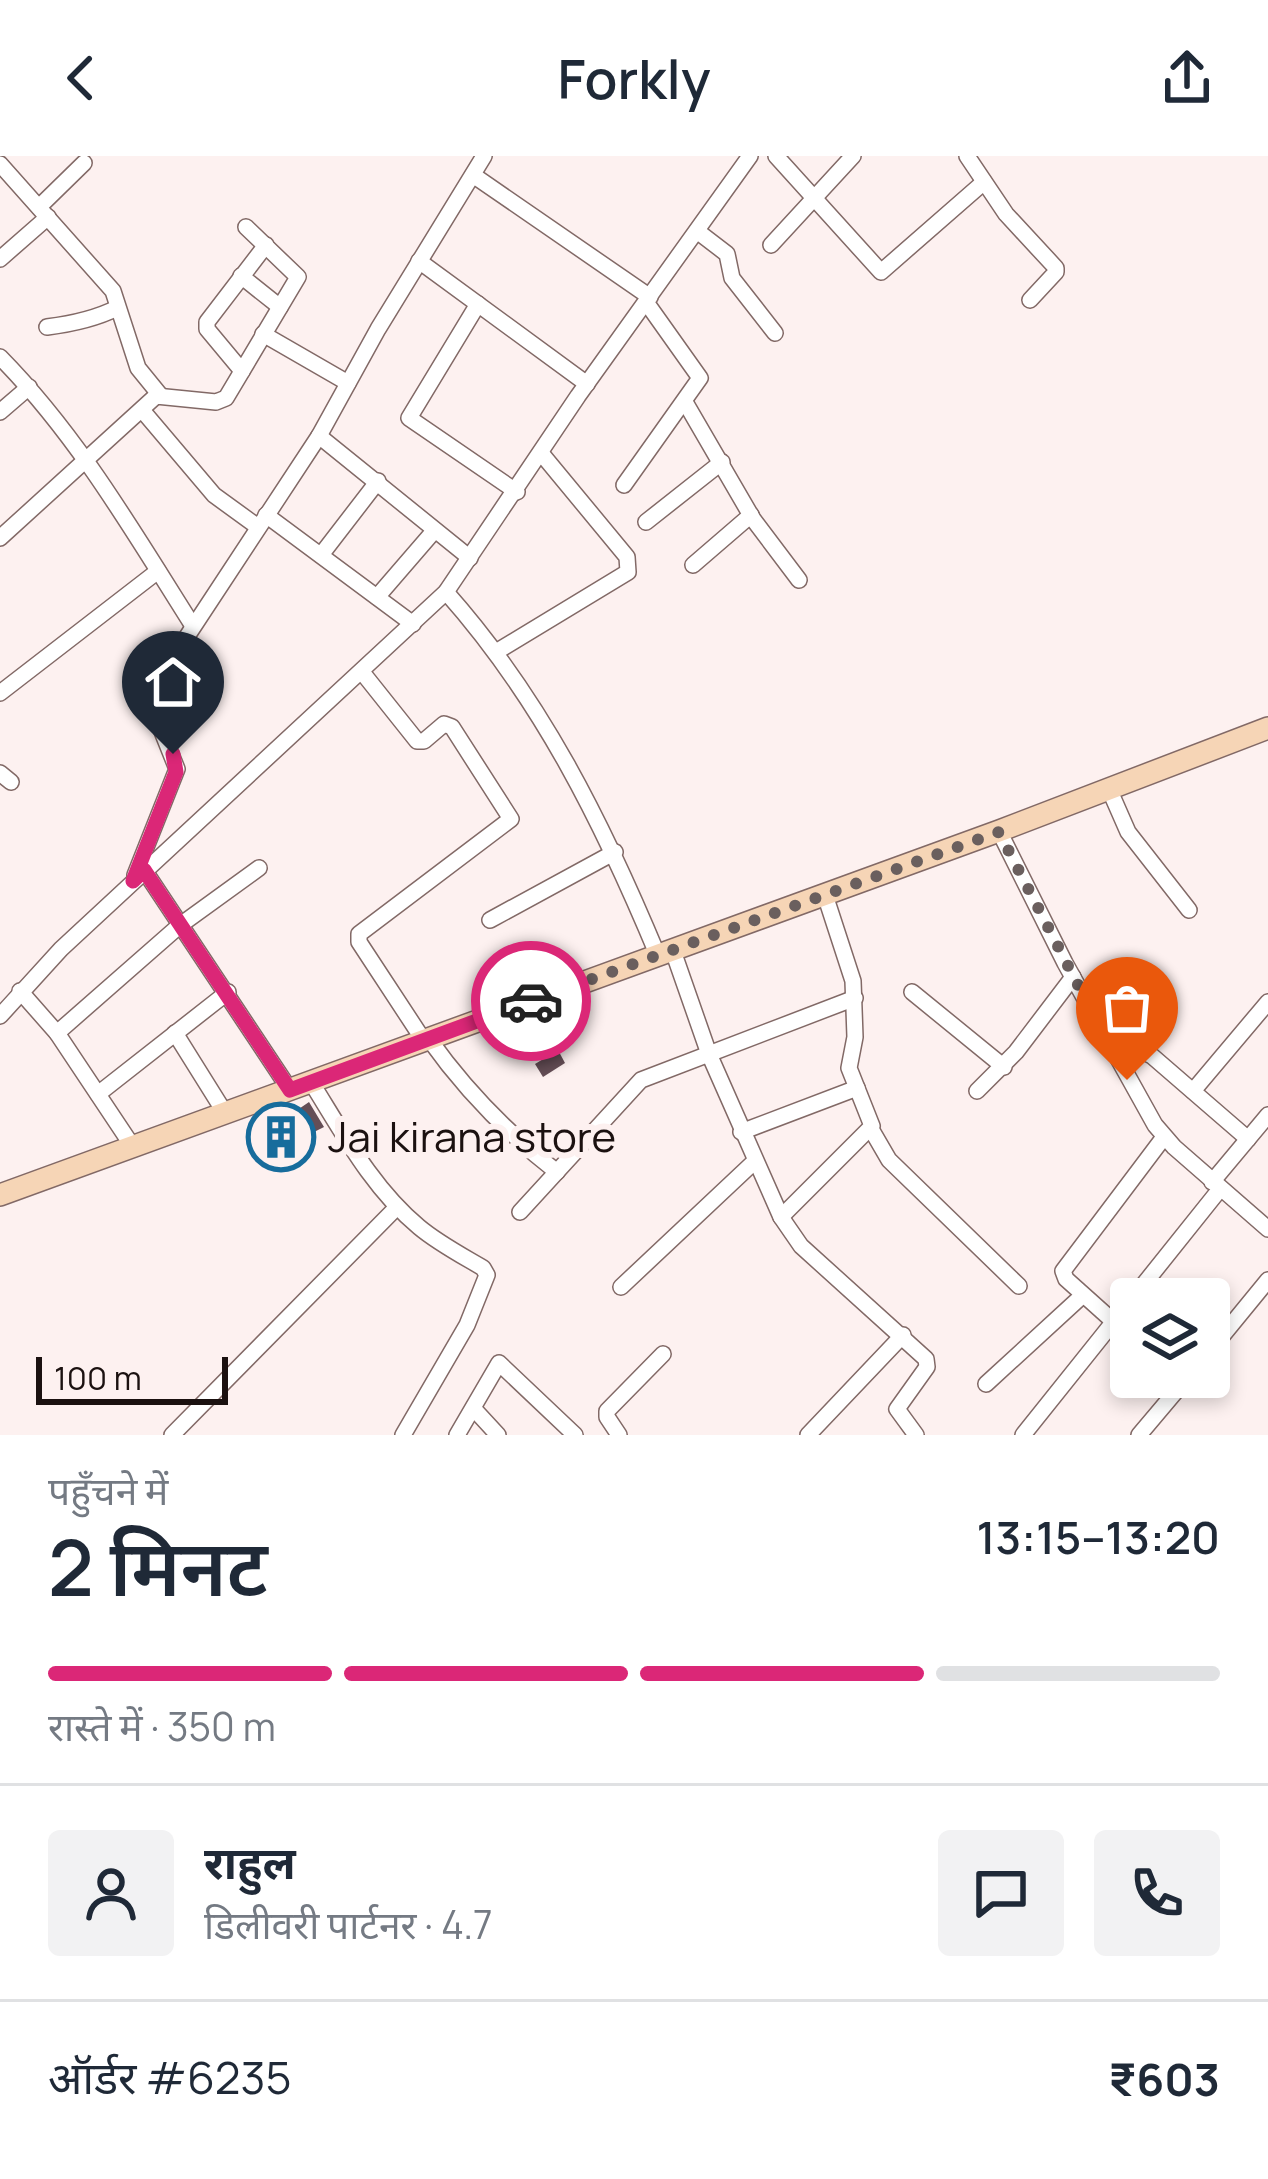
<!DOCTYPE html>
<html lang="hi">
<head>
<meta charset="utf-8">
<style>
	:root { --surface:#fff; --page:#f2f2f3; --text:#1f2937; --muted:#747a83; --line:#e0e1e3; --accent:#db2777 }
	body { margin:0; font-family:Manrope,"Noto Sans Devanagari",sans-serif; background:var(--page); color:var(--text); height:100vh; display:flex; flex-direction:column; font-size:45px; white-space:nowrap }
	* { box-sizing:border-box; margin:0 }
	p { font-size:39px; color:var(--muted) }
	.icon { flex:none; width:66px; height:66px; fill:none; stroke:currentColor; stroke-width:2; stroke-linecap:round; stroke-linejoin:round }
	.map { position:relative; height:1279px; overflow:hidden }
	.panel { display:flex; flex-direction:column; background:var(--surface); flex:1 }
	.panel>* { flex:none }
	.controls { position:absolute; left:1110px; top:1122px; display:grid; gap:24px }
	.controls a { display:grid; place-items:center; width:120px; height:120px; border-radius:12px; background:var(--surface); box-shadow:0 6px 18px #0003; font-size:60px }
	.scale { position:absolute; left:36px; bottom:30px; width:192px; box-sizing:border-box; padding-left:12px; border:6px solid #1b1110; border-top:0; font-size:33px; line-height:42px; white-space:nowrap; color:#1b1110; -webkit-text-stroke:9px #fdf1f0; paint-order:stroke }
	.pin { position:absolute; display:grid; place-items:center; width:102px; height:102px; color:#fff; margin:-123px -51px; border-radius:50% 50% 50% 0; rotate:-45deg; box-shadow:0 0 12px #0007 }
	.pin .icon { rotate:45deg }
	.courier { position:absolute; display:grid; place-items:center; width:120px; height:120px; margin:-60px; border:9px solid #db2777; border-radius:50%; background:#fff; color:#222; box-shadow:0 3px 15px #0007 }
	.head em { font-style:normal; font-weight:600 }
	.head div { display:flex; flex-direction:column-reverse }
	.head { display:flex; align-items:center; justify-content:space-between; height:204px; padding:0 48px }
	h1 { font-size:78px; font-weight:600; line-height:90px }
	.bar { display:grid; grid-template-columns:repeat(4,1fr); gap:18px 12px; align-content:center; height:144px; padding:0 48px }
	.bar i { height:15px; border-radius:9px; background:var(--line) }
	.bar .selected { background:var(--accent) }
	.bar p { grid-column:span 4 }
	.line { display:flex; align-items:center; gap:30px; padding:0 48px; border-top:3px solid var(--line) }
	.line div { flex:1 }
	.round { display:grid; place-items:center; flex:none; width:126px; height:126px; border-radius:12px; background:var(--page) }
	header { display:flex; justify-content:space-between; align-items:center; height:156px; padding:0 48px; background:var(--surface); font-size:54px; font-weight:600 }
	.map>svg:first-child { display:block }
	.building { fill:#654e56 }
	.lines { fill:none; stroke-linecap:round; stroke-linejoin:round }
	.street-casing { stroke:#826966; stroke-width:18 }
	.secondary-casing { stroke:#826966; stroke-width:24 }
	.street { stroke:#fff; stroke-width:15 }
	.secondary { stroke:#f6d5b6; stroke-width:21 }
	.done { stroke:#6a5f5e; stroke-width:12; stroke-dasharray:0 21.6 }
	.route { stroke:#db2777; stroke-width:15 }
	.labels { text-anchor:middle; stroke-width:12; stroke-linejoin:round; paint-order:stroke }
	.poi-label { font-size:42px; fill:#1b1110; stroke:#fdf1f0; text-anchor:start }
</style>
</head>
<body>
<header><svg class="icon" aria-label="back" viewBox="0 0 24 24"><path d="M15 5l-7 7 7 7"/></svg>Forkly<svg class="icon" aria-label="share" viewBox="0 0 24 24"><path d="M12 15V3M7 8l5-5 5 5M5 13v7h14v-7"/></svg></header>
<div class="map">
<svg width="1268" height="1279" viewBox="0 0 1268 1279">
	<rect width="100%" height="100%" fill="#fdf1f0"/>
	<g class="building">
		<path d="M 558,894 L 565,907 L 543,921 L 535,908 Z"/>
		<path d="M 309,946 L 324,971 L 304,981 L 312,993 L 270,1011 L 253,970 L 288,956 L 290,959 Z"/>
	</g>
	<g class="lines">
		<defs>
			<g id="street">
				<path d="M 776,0 L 881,116 L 984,26"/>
				<path d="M 967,0 L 1006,58 L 1056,112 L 1056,116 L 1030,144"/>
				<path d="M 0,8 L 113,135 L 138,212 L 160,239"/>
				<path d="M 473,19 L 650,141"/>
				<path d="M 39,51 L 84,7"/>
				<path d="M 697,75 L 727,98 L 732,122 L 775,177"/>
				<path d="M 771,89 L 853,0"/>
				<path d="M 0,103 L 48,61"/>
				<path d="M 419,105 L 587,228"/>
				<path d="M 241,120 L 280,151"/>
				<path d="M 478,148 L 409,262 L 517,336"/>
				<path d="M 47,171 C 71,168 95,163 117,152"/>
				<path d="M 263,178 L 348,227"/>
				<path d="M 0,201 C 78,280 134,377 193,470"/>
				<path d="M 242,215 L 207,173 L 207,166 L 266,89"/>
				<path d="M 685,246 L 753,363 L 799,424"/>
				<path d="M 142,254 L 214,339 L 258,371"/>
				<path d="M 0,256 L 29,231"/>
				<path d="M 319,280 L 470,402"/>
				<path d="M 624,329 L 700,222 L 646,146"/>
				<path d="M 266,359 L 413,468"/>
				<path d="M 646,366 L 722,306"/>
				<path d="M 0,382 L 156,240 L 216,246 L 226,242 L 298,121 L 246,71"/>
				<path d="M 321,399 L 378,325"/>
				<path d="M 693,409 L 751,359"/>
				<path d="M 446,436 C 542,544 603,668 658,800"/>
				<path d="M 377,441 L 434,375"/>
				<path d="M 496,496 L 628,416 L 627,401 L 541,297"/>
				<path d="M 362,516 L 417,585 L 424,585 L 444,568 L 452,571 L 511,663 L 359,778 L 359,786 L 424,885"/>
				<path d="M 0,537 L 158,415"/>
				<path d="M 0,617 L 11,626"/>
				<path d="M 1110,635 L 1128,676 L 1189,754"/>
				<path d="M 999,675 L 1065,807 L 1155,969 L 1174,991 L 1268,1073"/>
				<path d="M 144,714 L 290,934"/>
				<path d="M 135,719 L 177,613 L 153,553 L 186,482 L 319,280 L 378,173 L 484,0"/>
				<path d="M 490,764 L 615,696"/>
				<path d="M 673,795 L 709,898 L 781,1061 L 801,1090 L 926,1203 L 927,1211 L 897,1253 L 916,1279"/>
				<path d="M 20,835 L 57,877 L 133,991"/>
				<path d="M 912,836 L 1004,911"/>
				<path d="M 0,860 L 61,793 L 446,436 L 578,240 L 750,0"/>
				<path d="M 1100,873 L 1152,900 L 1248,983"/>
				<path d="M 57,877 L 179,770 L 259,712"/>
				<path d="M 175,877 L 225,957"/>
				<path d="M 429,883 C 466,935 507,977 557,1016"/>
				<path d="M 311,926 C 343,977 372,1032 419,1071 C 438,1087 461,1099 483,1112 L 487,1119 L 467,1169 L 403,1279"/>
				<path d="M 977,935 L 1016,896 L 1073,821"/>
				<path d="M 1193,935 L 1268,846"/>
				<path d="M 98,938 L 228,836"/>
				<path d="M 871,973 L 889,1004 L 1019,1130"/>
				<path d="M 741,976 L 857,932"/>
				<path d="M 1212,1026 L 1268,959"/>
				<path d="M 520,1056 L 641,924 L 855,842"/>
				<path d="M 781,1061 L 872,970 L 849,912 L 855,881 L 853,825 L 825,739"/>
				<path d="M 621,1131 L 755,1005"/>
				<path d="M 1132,1143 L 1220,1033"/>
				<path d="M 1114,1166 L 1066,1123 L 1063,1115 L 1164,981"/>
				<path d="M 1209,1196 L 1268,1124"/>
				<path d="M 986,1228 L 1083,1139"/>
				<path d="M 474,1253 L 498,1279"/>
				<path d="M 172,1279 L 397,1051"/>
				<path d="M 457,1279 L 499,1207 L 575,1279"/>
				<path d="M 619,1279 L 607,1261 L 607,1255 L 663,1198"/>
				<path d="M 808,1279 L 903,1179"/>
				<path d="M 1023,1279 L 1131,1144"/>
				<path d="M 1139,1279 L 1188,1221"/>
			</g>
			<path id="secondary" d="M 0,1039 L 999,675 L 1268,572"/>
		</defs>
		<use href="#street" class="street-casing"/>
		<use href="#secondary" class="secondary-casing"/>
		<use href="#street" class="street"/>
		<use href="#secondary" class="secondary"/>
	</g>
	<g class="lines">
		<path class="done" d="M 531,845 L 999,676 L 1127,924"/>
		<path class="route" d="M 173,598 L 176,616 L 133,725 L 144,714 L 290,934 L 531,845"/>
	</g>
	<defs>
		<symbol id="building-ring" viewBox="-11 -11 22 22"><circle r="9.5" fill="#fdf1f0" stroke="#176c9c" stroke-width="1.5"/><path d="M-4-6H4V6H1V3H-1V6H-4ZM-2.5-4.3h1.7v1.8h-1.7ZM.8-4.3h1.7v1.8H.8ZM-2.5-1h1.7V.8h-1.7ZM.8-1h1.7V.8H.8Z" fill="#176c9c"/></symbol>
	</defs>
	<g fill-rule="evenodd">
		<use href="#building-ring" x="243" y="943" width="76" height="76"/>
	</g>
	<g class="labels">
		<g class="poi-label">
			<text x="328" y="996">Jai kirana store</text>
		</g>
	</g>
</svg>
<div class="controls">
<a><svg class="icon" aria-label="layers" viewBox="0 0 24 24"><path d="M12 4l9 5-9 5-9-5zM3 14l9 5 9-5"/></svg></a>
</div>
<div class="scale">100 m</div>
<div class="pin" style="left:1127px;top:924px;background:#ea580c"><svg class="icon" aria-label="bag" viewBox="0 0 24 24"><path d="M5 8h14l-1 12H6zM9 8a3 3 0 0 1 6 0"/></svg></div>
<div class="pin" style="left:173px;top:598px;background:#1f2937"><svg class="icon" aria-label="home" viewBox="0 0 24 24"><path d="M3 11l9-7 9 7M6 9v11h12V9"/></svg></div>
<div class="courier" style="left:531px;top:845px"><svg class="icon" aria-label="car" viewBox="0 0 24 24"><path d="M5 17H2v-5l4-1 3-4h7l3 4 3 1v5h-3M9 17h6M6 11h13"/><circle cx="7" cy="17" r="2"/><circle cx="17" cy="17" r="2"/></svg></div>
</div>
<section class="panel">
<div class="head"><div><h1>2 मिनट</h1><p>पहुँचने में</p></div><em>13:15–13:20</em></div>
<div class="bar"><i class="selected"></i><i class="selected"></i><i class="selected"></i><i></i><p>रास्ते में · 350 m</p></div>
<div class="line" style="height:216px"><a class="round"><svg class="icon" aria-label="person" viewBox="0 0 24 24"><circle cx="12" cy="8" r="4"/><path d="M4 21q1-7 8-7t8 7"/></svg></a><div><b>राहुल</b><p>डिलीवरी पार्टनर · 4.7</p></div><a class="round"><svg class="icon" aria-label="chat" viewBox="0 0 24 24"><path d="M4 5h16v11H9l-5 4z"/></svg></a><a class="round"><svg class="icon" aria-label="phone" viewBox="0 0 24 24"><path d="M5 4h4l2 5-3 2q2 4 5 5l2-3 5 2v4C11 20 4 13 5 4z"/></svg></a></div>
<div class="line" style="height:156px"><div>ऑर्डर #6235</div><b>₹603</b></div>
</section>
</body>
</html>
